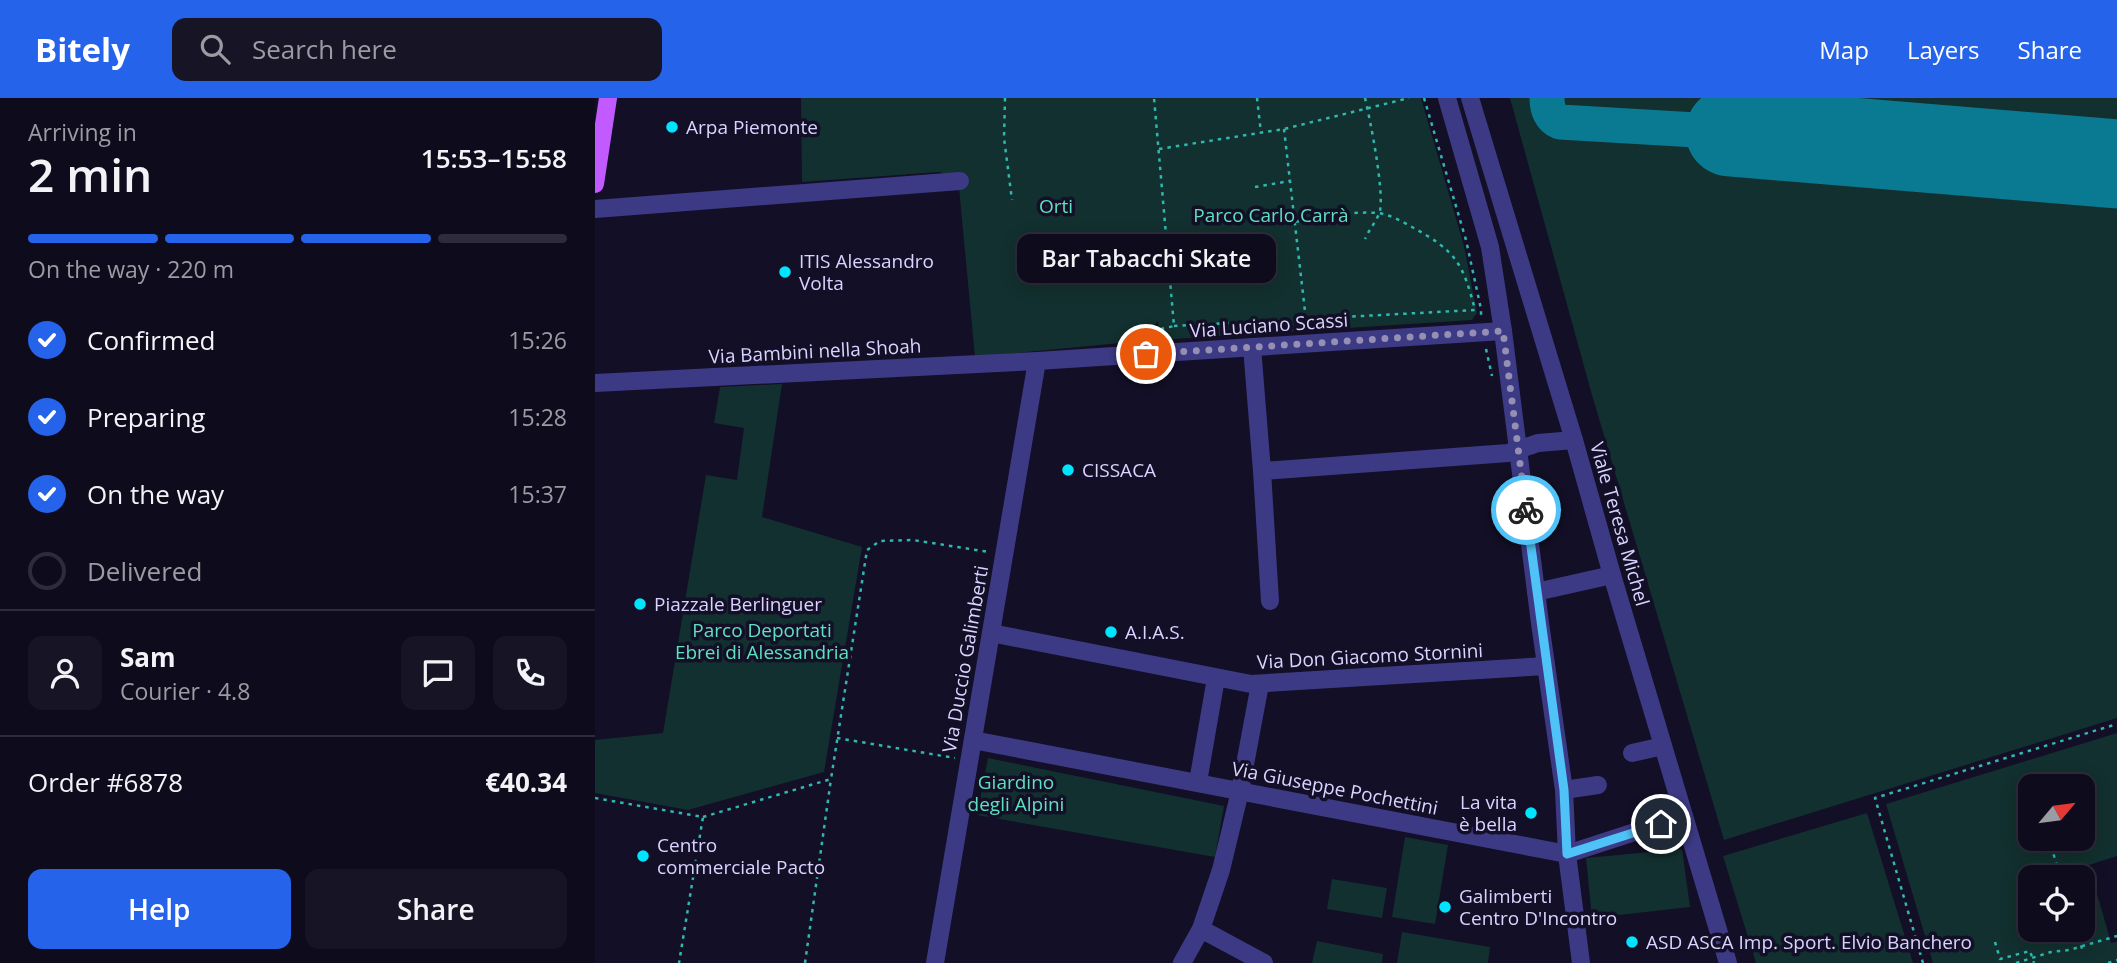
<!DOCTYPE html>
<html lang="en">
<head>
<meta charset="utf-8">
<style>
	:root { --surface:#0e0b1c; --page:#171425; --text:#f1f3f6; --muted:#9b9ba3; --line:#2e2b3b; --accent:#2563eb }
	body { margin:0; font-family:"Open Sans",sans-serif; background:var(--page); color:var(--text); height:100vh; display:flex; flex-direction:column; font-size:26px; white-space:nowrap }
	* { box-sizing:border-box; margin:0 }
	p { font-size:23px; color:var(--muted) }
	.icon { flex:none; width:38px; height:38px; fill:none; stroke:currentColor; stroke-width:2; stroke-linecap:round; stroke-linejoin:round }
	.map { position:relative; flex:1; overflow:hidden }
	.side { display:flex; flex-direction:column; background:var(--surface); width:595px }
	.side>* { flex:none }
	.needle { width:46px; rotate:61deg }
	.fabs { position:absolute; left:1423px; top:676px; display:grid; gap:14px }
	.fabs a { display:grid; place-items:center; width:77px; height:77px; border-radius:14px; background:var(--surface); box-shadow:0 4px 18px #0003,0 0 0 2px var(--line); font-size:35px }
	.pin { position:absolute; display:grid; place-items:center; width:60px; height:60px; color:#fff; margin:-30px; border:4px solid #fff; border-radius:50%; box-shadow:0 2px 7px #0007 }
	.courier { position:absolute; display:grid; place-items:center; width:70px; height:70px; margin:-35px; border:5px solid #4fc3f7; border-radius:50%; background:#fff; color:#222; box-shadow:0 2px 9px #0007 }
	.bubble { position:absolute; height:49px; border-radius:14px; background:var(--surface); box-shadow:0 4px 18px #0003,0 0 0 2px var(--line); font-size:23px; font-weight:600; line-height:49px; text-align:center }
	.headline em { font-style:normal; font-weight:600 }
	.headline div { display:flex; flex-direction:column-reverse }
	.headline { display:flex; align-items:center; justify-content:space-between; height:119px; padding:0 28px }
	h1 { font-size:46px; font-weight:600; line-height:52px }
	.bar { display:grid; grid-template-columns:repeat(4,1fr); gap:10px 7px; align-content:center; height:84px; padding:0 28px }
	.bar i { height:9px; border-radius:5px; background:var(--line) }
	.bar .selected { background:var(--accent) }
	.bar p { grid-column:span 4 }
	.line { display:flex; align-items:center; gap:18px; padding:0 28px; border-top:2px solid var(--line) }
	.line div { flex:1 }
	.round { display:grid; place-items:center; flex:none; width:74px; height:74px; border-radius:14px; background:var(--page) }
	ol { padding:0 28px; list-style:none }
	li { display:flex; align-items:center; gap:21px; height:77px }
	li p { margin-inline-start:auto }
	li .icon { padding:7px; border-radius:50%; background:var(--accent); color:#fff; stroke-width:4 }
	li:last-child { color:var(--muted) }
	li i { width:38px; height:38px; border:4px solid var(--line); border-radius:50% }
	.action { display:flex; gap:14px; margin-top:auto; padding:14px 28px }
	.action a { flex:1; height:80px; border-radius:14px; background:var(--accent); color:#fff; font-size:28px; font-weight:600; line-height:80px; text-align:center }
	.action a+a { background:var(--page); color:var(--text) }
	header { display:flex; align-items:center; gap:42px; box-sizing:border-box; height:98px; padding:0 35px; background:var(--accent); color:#fff }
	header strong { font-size:33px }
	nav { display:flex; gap:38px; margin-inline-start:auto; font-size:24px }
	.search { width:490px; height:63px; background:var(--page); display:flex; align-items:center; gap:18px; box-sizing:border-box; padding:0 24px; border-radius:14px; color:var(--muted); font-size:26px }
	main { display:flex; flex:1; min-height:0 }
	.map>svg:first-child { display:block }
	.green { fill:#12302f; fill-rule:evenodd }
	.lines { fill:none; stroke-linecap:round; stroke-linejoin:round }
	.taxiway { stroke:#0a7a92; stroke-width:35 }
	.runway { stroke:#0a7a92; stroke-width:89 }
	.path { stroke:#2fb8b0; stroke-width:2.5; stroke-dasharray:3.5 5; stroke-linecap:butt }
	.minor { stroke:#3d3a85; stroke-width:18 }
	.major { stroke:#c25bff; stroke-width:18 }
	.done { stroke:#948fb3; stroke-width:7; stroke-dasharray:0 12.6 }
	.route { stroke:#4fc3f7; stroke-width:9 }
	.poi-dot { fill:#00e5ff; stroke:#130f26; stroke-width:2.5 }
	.labels { text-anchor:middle; stroke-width:7; stroke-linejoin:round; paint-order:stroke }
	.poi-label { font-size:19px; fill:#d9d4ff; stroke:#130f26; text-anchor:start }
	.park-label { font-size:19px; fill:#5fe0c0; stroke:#130f26 }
	.street-label { font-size:19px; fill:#d9d4ff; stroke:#130f26 }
</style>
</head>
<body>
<header>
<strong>Bitely</strong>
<div class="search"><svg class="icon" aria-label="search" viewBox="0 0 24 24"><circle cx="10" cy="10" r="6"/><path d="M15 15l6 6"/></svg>Search here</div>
<nav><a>Map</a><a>Layers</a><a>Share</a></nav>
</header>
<main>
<section class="side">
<div class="headline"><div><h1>2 min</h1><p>Arriving in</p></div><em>15:53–15:58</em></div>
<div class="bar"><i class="selected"></i><i class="selected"></i><i class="selected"></i><i></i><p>On the way · 220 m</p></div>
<ol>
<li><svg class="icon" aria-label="check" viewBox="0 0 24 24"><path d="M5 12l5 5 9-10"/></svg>Confirmed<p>15:26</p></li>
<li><svg class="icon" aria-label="check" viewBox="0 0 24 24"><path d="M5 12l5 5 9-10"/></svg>Preparing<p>15:28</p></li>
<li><svg class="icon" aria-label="check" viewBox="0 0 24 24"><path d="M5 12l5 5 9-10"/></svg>On the way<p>15:37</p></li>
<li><i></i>Delivered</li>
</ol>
<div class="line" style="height:126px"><a class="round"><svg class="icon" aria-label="person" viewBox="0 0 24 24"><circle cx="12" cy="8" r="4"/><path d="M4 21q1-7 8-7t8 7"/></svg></a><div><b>Sam</b><p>Courier · 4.8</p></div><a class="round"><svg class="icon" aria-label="chat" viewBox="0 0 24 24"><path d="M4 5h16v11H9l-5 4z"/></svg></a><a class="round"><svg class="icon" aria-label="phone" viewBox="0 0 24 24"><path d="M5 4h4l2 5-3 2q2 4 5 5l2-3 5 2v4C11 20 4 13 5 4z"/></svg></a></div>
<div class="line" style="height:91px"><div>Order #6878</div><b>€40.34</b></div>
<div class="action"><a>Help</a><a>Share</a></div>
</section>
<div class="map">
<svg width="1522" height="865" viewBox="0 0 1522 865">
	<rect width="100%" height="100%" fill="#130f26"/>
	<g class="green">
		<path d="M 206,0 L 826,0 L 869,148 L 882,215 L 877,222 L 564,242 L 563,223 L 546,243 L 380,259 L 363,79 L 344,74 L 207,84 Z"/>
		<path d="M 915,0 L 1522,0 L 1522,620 L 1129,742 L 997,297 Z"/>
		<path d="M 187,286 L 167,419 L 267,449 L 229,674 L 93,712 L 0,695 L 0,642 L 68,635 L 111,377 L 142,382 L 149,330 L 119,325 L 125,289 Z"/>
		<path d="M 1522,635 L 1522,758 L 1494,767 L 1516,845 L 1522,844 L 1522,865 L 1338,865 L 1291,706 ZM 1435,688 L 1488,688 L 1488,740 L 1435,740 ZM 1435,779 L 1488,779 L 1488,831 L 1435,831 Z"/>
		<path d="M 393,660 L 629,708 L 620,759 L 382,717 Z"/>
		<path d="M 1272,715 L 1318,865 L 1161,865 L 1128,758 Z"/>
		<path d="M 810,739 L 853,747 L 840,826 L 797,819 Z"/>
		<path d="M 1087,751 L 1095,809 L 997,820 L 991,760 Z"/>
		<path d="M 737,781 L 792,790 L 787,820 L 732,811 Z"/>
		<path d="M 807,834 L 895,849 L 893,865 L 802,865 Z"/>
		<path d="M 722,843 L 788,856 L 787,865 L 717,865 Z"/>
	</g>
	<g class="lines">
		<path class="taxiway" d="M 952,0 C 952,10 955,20 965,24 L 1135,34 L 1136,0"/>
		<path class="runway" d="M 1135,34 L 1522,66"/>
		<g class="path">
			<path d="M 410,0 L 409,40 L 417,102"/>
			<path d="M 662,0 L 666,35"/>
			<path d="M 770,0 C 775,21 791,100 784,116 C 780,125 774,132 770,141"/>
			<path d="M 829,0 L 871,142 L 886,211 L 886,220"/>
			<path d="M 689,31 L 711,222"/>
			<path d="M 564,51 L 689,31 L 814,0"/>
			<path d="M 660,89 L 695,83"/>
			<path d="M 579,228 L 880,212 C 868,165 861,153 817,129 C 806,123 794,116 782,115 C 754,113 727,119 700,124"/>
			<path d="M 553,240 L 557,233 L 579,228 L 559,0"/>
			<path d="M 891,251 L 897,278"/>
			<path d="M 242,640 L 360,660"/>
			<path d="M 1426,681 L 1435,678 L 1438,688"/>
			<path d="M 0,700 L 108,719 L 84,865"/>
			<path d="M 108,719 L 236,681 L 272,452 L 285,443 L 318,442 L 394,454"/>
			<path d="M 1454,740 L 1465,779"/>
			<path d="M 1448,754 L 1457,751"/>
			<path d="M 1481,831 L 1488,854"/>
			<path d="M 1400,844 L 1405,861 L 1435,853 L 1439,865"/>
			<path d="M 210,865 L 236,681"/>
			<path d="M 1328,865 L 1280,700 L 1522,626"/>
			<path d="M 1421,865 L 1456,854 L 1474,852 L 1522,838"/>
			<path d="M 1513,865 L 1522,862"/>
		</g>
		<g class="minor">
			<path d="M 852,0 L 895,149 L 908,233 L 945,525 L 969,692 L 972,756 L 986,865"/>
			<path d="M 875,0 L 979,342 L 1017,477 L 1133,865"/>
			<path d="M 0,111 L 365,83"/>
			<path d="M 657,249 L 667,373 L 675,503"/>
			<path d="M 0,285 L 442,263 L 908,233"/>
			<path d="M 667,373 L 913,355 L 943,345 L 979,342"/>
			<path d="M 941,494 L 1017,477"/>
			<path d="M 396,535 L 656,586 L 951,568"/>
			<path d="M 378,642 L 972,756 L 1089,718"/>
			<path d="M 1037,655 L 1068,648"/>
			<path d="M 603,684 L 621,580"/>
			<path d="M 969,692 L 1003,687"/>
			<path d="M 606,831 L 669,865"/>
			<path d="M 340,865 L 442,263"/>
			<path d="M 587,865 L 606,831 L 626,772 L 645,693 L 665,586"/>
		</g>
		<path class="major" d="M 0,86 L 13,0"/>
	</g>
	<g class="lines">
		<path class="done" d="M 551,256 L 908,233 L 931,412"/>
		<path class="route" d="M 931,412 L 969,692 L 972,756 L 1066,726"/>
	</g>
	<g class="poi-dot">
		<circle cx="77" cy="29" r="7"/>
		<circle cx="190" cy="174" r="7"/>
		<circle cx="473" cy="372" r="7"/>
		<circle cx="45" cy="506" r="7"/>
		<circle cx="516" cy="534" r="7"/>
		<circle cx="936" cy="715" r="7"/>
		<circle cx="48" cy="758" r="7"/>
		<circle cx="850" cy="809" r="7"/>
		<circle cx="1037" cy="844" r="7"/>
	</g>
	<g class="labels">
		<g class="poi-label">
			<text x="91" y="36">Arpa Piemonte</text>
			<text x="204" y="170">ITIS Alessandro<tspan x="204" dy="22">Volta</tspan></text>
			<text x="487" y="379">CISSACA</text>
			<text x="59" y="513">Piazzale Berlinguer</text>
			<text x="530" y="541">A.I.A.S.</text>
			<text x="922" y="711" text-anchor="end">La vita<tspan x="922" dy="22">è bella</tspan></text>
			<text x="62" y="754">Centro<tspan x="62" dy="22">commerciale Pacto</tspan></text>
			<text x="864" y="805">Galimberti<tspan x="864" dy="22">Centro D'Incontro</tspan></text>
			<text x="1051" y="851">ASD ASCA Imp. Sport. Elvio Banchero</text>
		</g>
		<g class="park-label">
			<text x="461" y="115">Orti</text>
			<text x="676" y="124">Parco Carlo Carrà</text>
			<text x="167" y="539">Parco Deportati<tspan x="167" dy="22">Ebrei di Alessandria</tspan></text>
			<text x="421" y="691">Giardino<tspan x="421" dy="22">degli Alpini</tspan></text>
		</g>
		<g class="street-label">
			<text transform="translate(674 227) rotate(-4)" y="7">Via Luciano Scassi</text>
			<text transform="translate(220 253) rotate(-3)" y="7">Via Bambini nella Shoah</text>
			<text transform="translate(1025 426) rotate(74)" y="7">Viale Teresa Michel</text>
			<text transform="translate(775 558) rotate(-3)" y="7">Via Don Giacomo Stornini</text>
			<text transform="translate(370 561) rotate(-80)" y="7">Via Duccio Galimberti</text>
			<text transform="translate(740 690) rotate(11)" y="7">Via Giuseppe Pochettini</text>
		</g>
	</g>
</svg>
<div class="fabs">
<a><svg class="needle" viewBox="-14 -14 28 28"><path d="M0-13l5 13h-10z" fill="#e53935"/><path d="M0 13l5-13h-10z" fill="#9b9ba3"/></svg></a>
<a><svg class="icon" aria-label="locate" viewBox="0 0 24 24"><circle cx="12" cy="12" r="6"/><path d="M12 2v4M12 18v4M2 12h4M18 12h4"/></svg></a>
</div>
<div class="pin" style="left:551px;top:256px;background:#ea580c"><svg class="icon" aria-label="bag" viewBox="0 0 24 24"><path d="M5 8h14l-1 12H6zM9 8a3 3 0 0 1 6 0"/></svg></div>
<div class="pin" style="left:1066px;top:726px;background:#1f2937"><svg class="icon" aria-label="home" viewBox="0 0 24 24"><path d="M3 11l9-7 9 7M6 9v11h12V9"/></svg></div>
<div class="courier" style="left:931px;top:412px"><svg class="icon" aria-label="bike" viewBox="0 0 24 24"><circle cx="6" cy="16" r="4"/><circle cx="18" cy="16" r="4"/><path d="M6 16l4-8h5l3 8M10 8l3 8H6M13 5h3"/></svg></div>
<div class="bubble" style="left:422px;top:136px;width:259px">Bar Tabacchi Skate</div>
</div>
</main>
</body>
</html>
